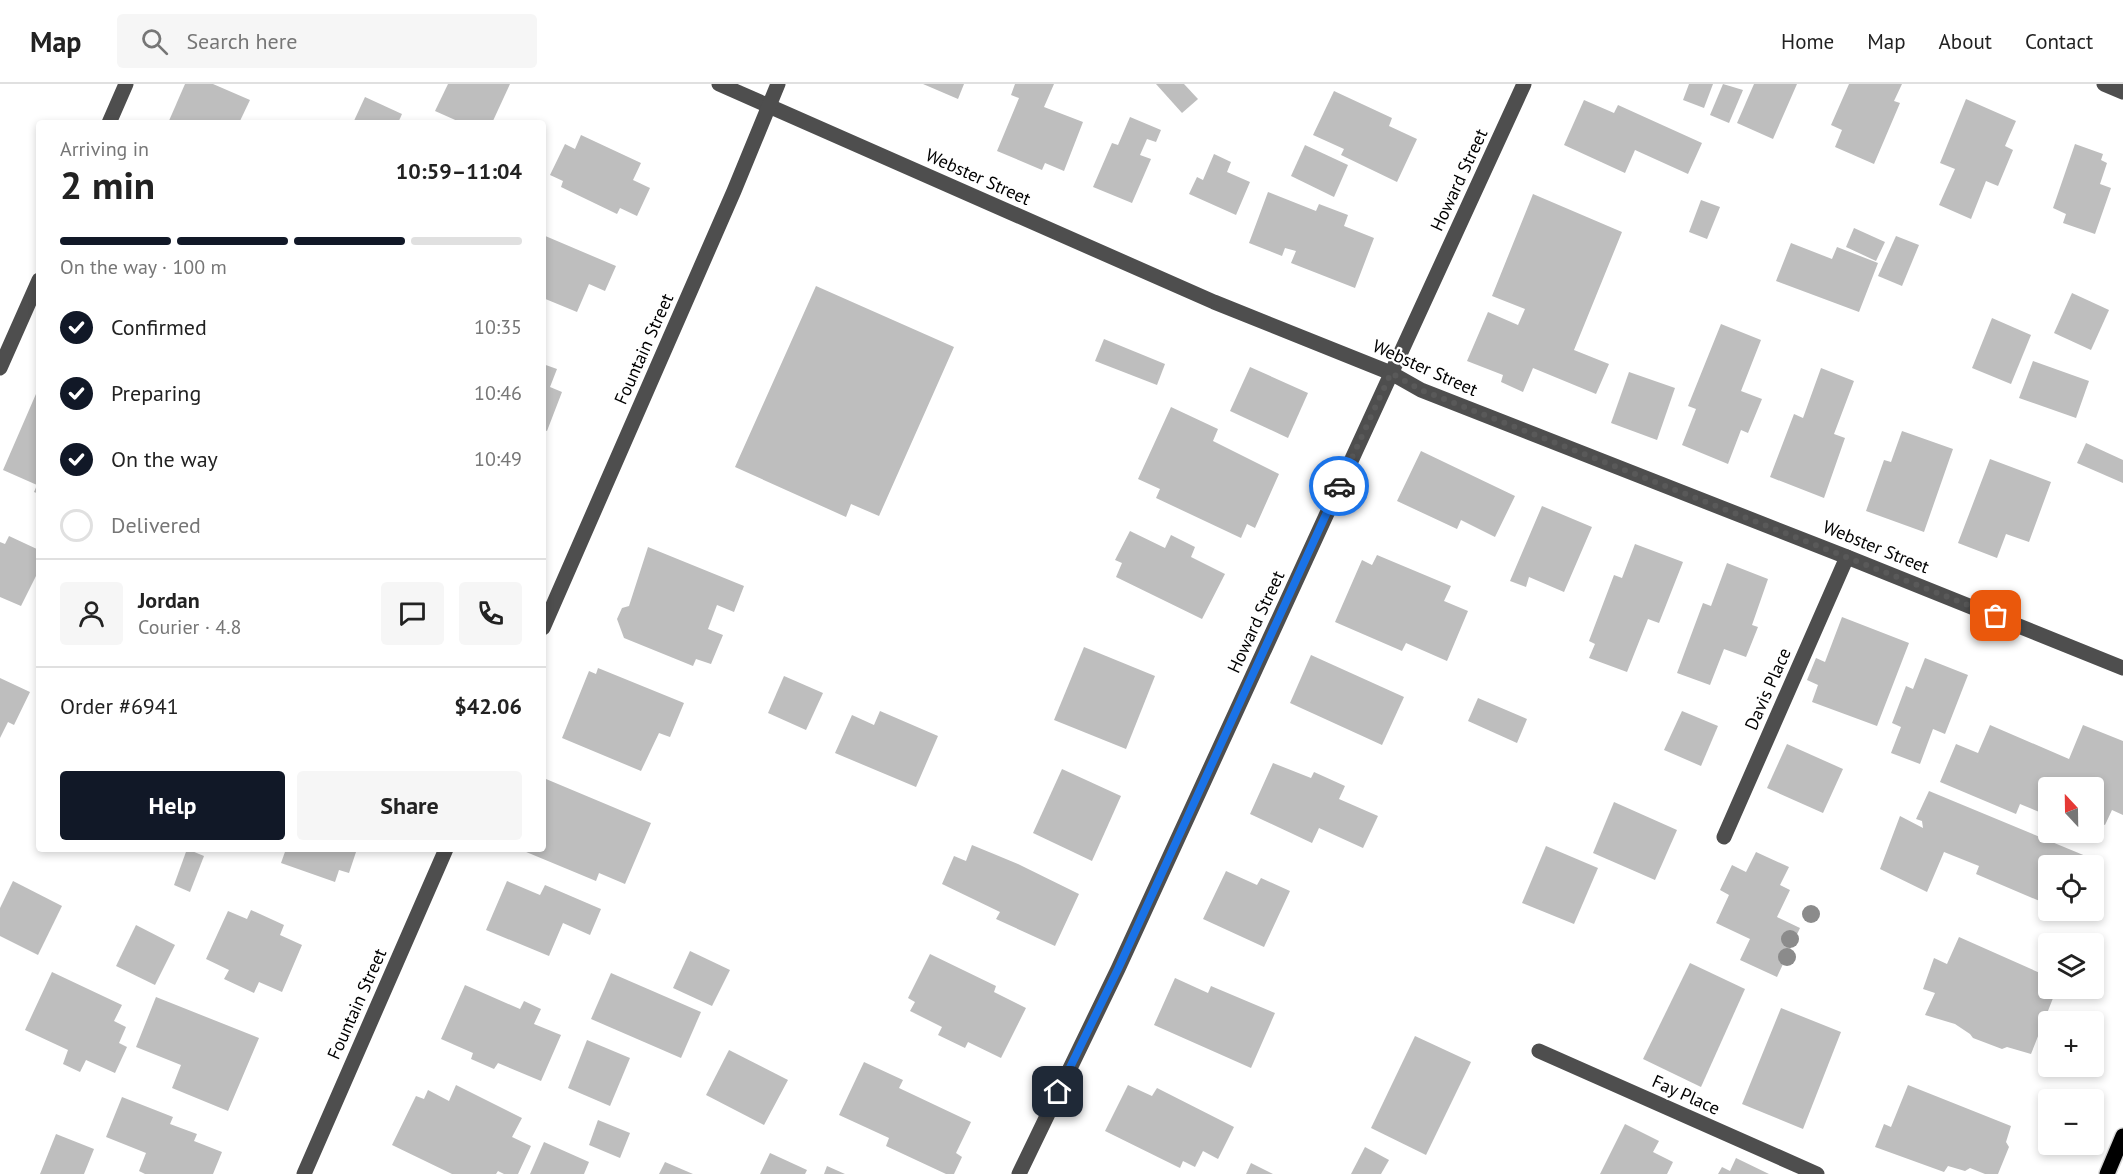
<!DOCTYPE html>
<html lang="en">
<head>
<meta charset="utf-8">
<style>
	:root { --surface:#fff; --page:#f6f6f6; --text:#222; --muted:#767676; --line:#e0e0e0; --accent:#111827 }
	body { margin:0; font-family:"PT Sans",sans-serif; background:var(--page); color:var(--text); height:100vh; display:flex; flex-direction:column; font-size:22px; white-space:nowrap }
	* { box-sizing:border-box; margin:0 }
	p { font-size:20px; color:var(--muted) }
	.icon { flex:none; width:33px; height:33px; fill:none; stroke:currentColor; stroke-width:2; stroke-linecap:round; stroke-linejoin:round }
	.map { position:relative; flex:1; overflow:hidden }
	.sheet { position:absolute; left:36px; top:36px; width:510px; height:732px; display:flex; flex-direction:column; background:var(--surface); border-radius:6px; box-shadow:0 3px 9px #0003 }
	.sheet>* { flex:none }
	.needle { width:39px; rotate:338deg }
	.controls { position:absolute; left:2038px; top:693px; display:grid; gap:12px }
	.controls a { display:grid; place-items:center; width:66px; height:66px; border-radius:6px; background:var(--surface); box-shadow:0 3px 9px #0003; font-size:30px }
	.pin { position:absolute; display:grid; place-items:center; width:51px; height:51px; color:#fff; margin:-26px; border-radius:12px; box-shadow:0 3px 9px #0006 }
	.courier { position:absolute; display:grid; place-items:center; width:60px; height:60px; margin:-30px; border:4px solid #1a73e8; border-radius:50%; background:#fff; color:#222; box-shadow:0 2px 8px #0007 }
	.headline em { font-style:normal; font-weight:700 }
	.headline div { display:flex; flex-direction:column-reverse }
	.headline { display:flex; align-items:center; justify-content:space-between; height:102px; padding:0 24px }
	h1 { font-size:39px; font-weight:700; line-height:45px }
	.bar { display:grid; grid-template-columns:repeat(4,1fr); gap:9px 6px; align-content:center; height:72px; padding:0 24px }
	.bar i { height:8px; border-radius:4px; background:var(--line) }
	.bar .on { background:var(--accent) }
	.bar p { grid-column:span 4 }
	.line { display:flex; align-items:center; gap:15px; padding:0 24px; border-top:2px solid var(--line) }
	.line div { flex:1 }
	.round { display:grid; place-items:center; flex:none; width:63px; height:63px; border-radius:6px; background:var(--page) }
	ol { padding:0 24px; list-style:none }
	li { display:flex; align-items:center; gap:18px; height:66px }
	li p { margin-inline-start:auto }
	li .icon { padding:6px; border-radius:50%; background:var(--accent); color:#fff; stroke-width:4 }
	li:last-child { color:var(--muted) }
	li i { width:33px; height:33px; border:3px solid var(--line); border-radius:50% }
	.cta { display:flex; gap:12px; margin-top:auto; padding:12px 24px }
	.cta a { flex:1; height:69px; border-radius:6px; background:var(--accent); color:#fff; font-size:24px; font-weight:700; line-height:69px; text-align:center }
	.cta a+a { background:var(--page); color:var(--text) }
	header { display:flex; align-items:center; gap:36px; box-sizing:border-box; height:84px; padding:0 30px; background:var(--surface); border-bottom:2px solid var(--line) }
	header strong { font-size:28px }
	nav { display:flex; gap:33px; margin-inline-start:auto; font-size:21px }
	.search { width:420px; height:54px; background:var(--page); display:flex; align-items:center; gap:15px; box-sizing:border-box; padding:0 21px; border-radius:6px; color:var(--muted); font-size:22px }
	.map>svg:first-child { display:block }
	.building { fill:#bebebe }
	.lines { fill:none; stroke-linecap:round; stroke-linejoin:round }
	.major-casing { stroke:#dbdbdb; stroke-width:18 }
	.minor { stroke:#4e4e4e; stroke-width:15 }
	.major { stroke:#000; stroke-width:15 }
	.tree { fill:#8b8b8b }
	.done { stroke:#595959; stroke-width:6; stroke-dasharray:0 10.8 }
	.route { stroke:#1a73e8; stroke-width:8 }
	.labels { text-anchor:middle; stroke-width:4.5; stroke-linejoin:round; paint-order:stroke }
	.street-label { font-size:18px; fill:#000; stroke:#fff }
</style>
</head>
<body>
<header>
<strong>Map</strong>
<div class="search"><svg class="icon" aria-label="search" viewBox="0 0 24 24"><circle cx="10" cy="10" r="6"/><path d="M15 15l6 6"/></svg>Search here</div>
<nav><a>Home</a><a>Map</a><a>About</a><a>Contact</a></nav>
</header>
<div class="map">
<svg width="2123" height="1090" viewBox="0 0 2123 1090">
	<rect width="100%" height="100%" fill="#fff"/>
	<g class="building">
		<path d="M 185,0 L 213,0 L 250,16 L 239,39 L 168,39 Z"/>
		<path d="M 448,0 L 510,0 L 492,39 L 462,39 L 435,27 Z"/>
		<path d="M 923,0 L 964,0 L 958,15 Z"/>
		<path d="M 1015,0 L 1054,0 L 1044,23 L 1083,38 L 1064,87 L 1045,79 L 1042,86 L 997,67 L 1019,14 L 1011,11 Z"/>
		<path d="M 1156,0 L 1184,0 L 1198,15 L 1182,29 Z"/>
		<path d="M 1689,0 L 1713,0 L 1704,24 L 1683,16 Z"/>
		<path d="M 1723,0 L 1743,6 L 1729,39 L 1710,31 Z"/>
		<path d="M 1754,0 L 1797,0 L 1773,55 L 1737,39 Z"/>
		<path d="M 1849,0 L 1902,0 L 1894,17 L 1900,19 L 1874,80 L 1835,63 L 1842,46 L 1831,41 Z"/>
		<path d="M 1334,7 L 1392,34 L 1389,42 L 1417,55 L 1397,98 L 1341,71 L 1344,65 L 1313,51 Z"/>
		<path d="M 365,13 L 402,30 L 398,39 L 353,39 Z"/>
		<path d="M 1966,15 L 2016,37 L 2005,62 L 2013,66 L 1998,102 L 1986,97 L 1971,135 L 1939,121 L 1955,85 L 1940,79 Z"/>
		<path d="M 1584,16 L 1614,29 L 1618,21 L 1702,59 L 1688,90 L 1635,66 L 1625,89 L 1564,61 Z"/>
		<path d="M 1130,33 L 1161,46 L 1156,58 L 1147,55 L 1140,71 L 1151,75 L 1132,119 L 1093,103 L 1112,59 L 1118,61 Z"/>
		<path d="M 581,51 L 641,79 L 633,96 L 650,104 L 637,132 L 620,124 L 617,130 L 561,103 L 563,97 L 550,91 L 565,60 L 575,65 Z"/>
		<path d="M 2075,60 L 2103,70 L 2101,76 L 2107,79 L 2100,100 L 2111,104 L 2095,150 L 2063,139 L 2066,130 L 2053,124 Z"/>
		<path d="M 1305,61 L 1348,81 L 1334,113 L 1291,92 Z"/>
		<path d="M 1214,70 L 1231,78 L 1227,88 L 1250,98 L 1236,131 L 1189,110 L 1197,93 L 1203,96 Z"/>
		<path d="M 1268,108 L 1316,127 L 1319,120 L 1348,131 L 1344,142 L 1374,154 L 1355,204 L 1291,179 L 1296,167 L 1285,164 L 1282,172 L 1249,159 Z"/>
		<path d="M 1533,110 L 1622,148 L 1574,266 L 1609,280 L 1596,310 L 1533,284 L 1523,308 L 1501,298 L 1503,291 L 1467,277 L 1488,228 L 1518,241 L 1525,225 L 1492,212 Z"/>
		<path d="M 1701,116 L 1720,123 L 1707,155 L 1689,148 Z"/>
		<path d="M 1854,144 L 1885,158 L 1876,177 L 1846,163 Z"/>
		<path d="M 543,151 L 616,182 L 605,207 L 589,200 L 577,228 L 543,214 Z"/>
		<path d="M 1896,152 L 1919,161 L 1902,202 L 1878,192 Z"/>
		<path d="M 1791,159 L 1832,175 L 1837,163 L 1878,179 L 1859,228 L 1776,197 Z"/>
		<path d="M 816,202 L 954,263 L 879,432 L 851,420 L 846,433 L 735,383 Z"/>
		<path d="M 2072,209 L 2109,226 L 2091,266 L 2054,249 Z"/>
		<path d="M 1992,234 L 2031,251 L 2011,300 L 1972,284 Z"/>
		<path d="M 1721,240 L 1761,256 L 1741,307 L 1762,315 L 1748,349 L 1741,346 L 1728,380 L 1682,361 L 1696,325 L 1688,322 Z"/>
		<path d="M 1104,255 L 1165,280 L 1157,301 L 1095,277 Z"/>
		<path d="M 2033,277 L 2089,297 L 2076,334 L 2019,314 Z"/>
		<path d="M 543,280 L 557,285 L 550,303 L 562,308 L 547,347 L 543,346 Z"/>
		<path d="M 1250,283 L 1308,309 L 1288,354 L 1230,327 Z"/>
		<path d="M 1821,284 L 1854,297 L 1834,350 L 1845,354 L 1824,414 L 1770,393 L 1794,330 L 1803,334 Z"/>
		<path d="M 1629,288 L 1675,304 L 1657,356 L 1611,339 Z"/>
		<path d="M 39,303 L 39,410 L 34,408 L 37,401 L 3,386 Z"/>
		<path d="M 1171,323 L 1218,345 L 1213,357 L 1279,390 L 1255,444 L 1247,440 L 1241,454 L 1156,414 L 1160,405 L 1138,395 Z"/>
		<path d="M 1902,347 L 1953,365 L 1924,448 L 1866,427 L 1884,376 L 1891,378 Z"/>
		<path d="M 2086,359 L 2123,376 L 2123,399 L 2077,379 Z"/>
		<path d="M 1421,367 L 1515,412 L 1495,453 L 1461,436 L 1457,445 L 1397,417 Z"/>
		<path d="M 1990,375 L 2051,398 L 2029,458 L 2006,450 L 1997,474 L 1958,459 Z"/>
		<path d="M 1542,422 L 1592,443 L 1564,508 L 1529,493 L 1526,503 L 1510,497 Z"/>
		<path d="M 1130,447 L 1165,464 L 1171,451 L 1195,463 L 1191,473 L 1225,490 L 1202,535 L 1116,493 L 1122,479 L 1115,476 Z"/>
		<path d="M 9,452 L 39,466 L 39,486 L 21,522 L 0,513 L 0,458 L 5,460 Z"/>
		<path d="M 1635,460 L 1683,478 L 1659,539 L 1648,535 L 1627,588 L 1589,574 L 1595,560 L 1589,557 L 1614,491 L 1622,494 Z"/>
		<path d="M 648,463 L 744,502 L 734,528 L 717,521 L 708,545 L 723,551 L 711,580 L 696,575 L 693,582 L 624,554 L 617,535 L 622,524 L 629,522 Z"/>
		<path d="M 1377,471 L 1451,502 L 1444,517 L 1468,527 L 1447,577 L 1406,559 L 1402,567 L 1335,538 L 1362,476 L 1372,481 Z"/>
		<path d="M 1727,479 L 1768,495 L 1752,541 L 1758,543 L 1746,573 L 1724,565 L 1710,601 L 1677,589 L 1703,519 L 1711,522 Z"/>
		<path d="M 1842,533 L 1909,559 L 1877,642 L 1812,618 L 1818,601 L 1807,596 L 1816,574 L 1825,578 Z"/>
		<path d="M 1084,563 L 1155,592 L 1126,665 L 1054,636 Z"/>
		<path d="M 1311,571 L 1404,613 L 1382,661 L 1290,619 Z"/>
		<path d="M 1925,574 L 1968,591 L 1945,650 L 1933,645 L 1920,680 L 1891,669 L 1901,643 L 1892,639 L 1906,602 L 1913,605 Z"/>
		<path d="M 598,584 L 684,619 L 670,653 L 659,649 L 641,687 L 562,654 L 589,587 L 596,590 Z"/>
		<path d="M 784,592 L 823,609 L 806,646 L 768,629 Z"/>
		<path d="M 0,594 L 30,608 L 14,641 L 8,638 L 0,654 Z"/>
		<path d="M 1478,614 L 1527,635 L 1517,659 L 1468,637 Z"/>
		<path d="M 880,627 L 938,652 L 916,703 L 835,669 L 852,631 L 874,641 Z"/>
		<path d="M 1682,627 L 1718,642 L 1701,682 L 1664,666 Z"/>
		<path d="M 1990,641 L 2069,675 L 2083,641 L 2123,657 L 2123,731 L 2112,726 L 2105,741 L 2094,737 L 2094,704 L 2049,704 L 2049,732 L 2020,720 L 2016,730 L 1940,698 L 1956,660 L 1978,669 Z"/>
		<path d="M 1787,660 L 1843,685 L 1823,729 L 1767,704 Z"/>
		<path d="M 1273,679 L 1311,694 L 1314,688 L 1345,702 L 1339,715 L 1378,732 L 1363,764 L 1319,744 L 1312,759 L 1250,730 Z"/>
		<path d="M 1062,685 L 1121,712 L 1092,777 L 1033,749 Z"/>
		<path d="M 546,695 L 651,739 L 625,800 L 599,789 L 596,797 L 519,765 L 543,765 L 543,702 Z"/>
		<path d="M 1929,707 L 2093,775 L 2091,782 L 2049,782 L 2049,821 L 1976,790 L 1979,782 L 1944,768 L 1927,808 L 1880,785 L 1900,732 L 1923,744 L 1922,737 L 1916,735 Z"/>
		<path d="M 1614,718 L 1677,746 L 1655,796 L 1593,769 Z"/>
		<path d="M 972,761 L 1018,780 L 1079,810 L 1055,862 L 996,835 L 1000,828 L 942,800 L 954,772 L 966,777 Z"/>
		<path d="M 1546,762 L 1598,784 L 1574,840 L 1522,819 Z"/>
		<path d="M 187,765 L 204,772 L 190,808 L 174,801 Z"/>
		<path d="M 286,765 L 357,765 L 349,789 L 339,786 L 335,798 L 281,779 Z"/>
		<path d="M 1756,768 L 1789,783 L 1780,801 L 1790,806 L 1777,833 L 1800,844 L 1777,893 L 1740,876 L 1750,855 L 1716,839 L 1729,811 L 1720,806 L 1732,781 L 1746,788 Z"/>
		<path d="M 1226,787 L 1257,801 L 1261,794 L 1290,807 L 1264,863 L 1203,835 Z"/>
		<path d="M 13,797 L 62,822 L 38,871 L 0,852 L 0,824 Z"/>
		<path d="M 507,797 L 540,811 L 545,801 L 601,825 L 590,851 L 563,839 L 549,872 L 486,846 Z"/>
		<path d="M 251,826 L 284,841 L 280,851 L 302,861 L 282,908 L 259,898 L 254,909 L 224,895 L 229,886 L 206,875 L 228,827 L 247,835 Z"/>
		<path d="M 136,841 L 175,861 L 155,901 L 116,882 Z"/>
		<path d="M 1959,853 L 2049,893 L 2049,904 L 2057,904 L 2031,970 L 2007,963 L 2002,965 L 1973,954 L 1970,950 L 1955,940 L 1925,931 L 1935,909 L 1923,905 L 1934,874 L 1947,880 Z"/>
		<path d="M 690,867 L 730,886 L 712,922 L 673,904 Z"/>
		<path d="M 930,870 L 996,902 L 994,908 L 1026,924 L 1001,974 L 968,958 L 965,964 L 938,951 L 942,943 L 910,927 L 915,918 L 908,914 Z"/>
		<path d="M 1690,879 L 1745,905 L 1701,1003 L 1643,975 Z"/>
		<path d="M 52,888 L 122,921 L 114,937 L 126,943 L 119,959 L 127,963 L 115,989 L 86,976 L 80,988 L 63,980 L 68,966 L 25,946 Z"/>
		<path d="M 611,889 L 701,928 L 681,974 L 591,935 Z"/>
		<path d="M 1175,894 L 1208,909 L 1211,902 L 1275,929 L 1251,984 L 1154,941 Z"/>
		<path d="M 465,901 L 520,925 L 524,917 L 541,925 L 534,940 L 561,951 L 541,997 L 498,979 L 494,985 L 471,975 L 473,969 L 441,955 Z"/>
		<path d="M 156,913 L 259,954 L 228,1027 L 172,1004 L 181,981 L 136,963 Z"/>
		<path d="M 1781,924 L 1841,948 L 1803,1045 L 1742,1020 Z"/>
		<path d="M 1415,952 L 1471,978 L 1426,1071 L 1371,1044 Z"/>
		<path d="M 587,956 L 630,974 L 610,1022 L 568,1004 Z"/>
		<path d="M 729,966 L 788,996 L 764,1041 L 706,1011 Z"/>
		<path d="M 864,978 L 903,996 L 899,1004 L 971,1038 L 956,1069 L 962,1073 L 954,1090 L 946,1090 L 886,1062 L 889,1054 L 839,1031 Z"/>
		<path d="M 456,1001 L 522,1034 L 512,1053 L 531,1062 L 518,1090 L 504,1090 L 498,1087 L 496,1090 L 452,1090 L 392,1061 L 416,1012 L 424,1015 L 428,1006 L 449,1017 Z"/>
		<path d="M 1128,1001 L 1152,1012 L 1157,1004 L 1234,1043 L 1218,1075 L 1203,1067 L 1195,1083 L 1183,1077 L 1180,1084 L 1105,1047 Z"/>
		<path d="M 1908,1001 L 2011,1042 L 2006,1058 L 2009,1063 L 1998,1090 L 1985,1090 L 1970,1084 L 1965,1087 L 1948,1082 L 1944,1088 L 1875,1063 L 1884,1040 L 1891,1043 Z"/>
		<path d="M 122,1013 L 173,1033 L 170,1040 L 197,1050 L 194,1057 L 222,1068 L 213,1090 L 145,1090 L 139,1087 L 146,1069 L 106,1053 Z"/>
		<path d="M 598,1036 L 630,1049 L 620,1074 L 589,1061 Z"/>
		<path d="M 1625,1040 L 1659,1057 L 1653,1068 L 1673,1078 L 1667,1090 L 1600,1090 Z"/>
		<path d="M 56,1050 L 94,1065 L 84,1090 L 40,1090 Z"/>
		<path d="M 544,1058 L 589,1078 L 584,1090 L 530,1090 Z"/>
		<path d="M 1365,1063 L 1389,1076 L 1381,1090 L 1351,1090 Z"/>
		<path d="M 770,1069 L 807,1086 L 805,1090 L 760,1090 Z"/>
		<path d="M 1736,1074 L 1769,1090 L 1718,1090 L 1722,1083 L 1730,1087 Z"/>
		<path d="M 665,1078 L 693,1090 L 659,1090 Z"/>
		<path d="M 1251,1079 L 1273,1090 L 1246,1090 Z"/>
		<path d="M 827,1082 L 845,1090 L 824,1090 Z"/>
	</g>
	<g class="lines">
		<defs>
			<path id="major" d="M 2107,1090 L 2123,1052"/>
		</defs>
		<use href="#major" class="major-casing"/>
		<g class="minor">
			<path d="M 719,0 L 1214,218 L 1391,289 L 1421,306 L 1847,473 L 2123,584"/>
			<path d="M 2104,0 L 2123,8"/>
			<path d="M 109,39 L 126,0"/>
			<path d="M 0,284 L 39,196"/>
			<path d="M 543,544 L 734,107 L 778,0"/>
			<path d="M 1724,753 L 1847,473"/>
			<path d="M 1539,967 L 1817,1090"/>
			<path d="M 304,1090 L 446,765"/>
			<path d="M 1019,1090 L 1118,885 L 1524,0"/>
		</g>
		<use href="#major" class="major"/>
	</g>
	<g class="tree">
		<circle cx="1811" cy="830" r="9"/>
		<circle cx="1790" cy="855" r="9"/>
		<circle cx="1787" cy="873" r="9"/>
	</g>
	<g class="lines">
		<path class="done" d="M 1339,402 L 1391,289 L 1421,306 L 1996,532"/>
		<path class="route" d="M 1058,1008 L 1118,885 L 1339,402"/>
	</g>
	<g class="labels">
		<g class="street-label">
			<text transform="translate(978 93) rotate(24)" y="6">Webster Street</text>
			<text transform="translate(1459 96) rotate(-65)" y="6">Howard Street</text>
			<text transform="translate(644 265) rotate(-66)" y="6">Fountain Street</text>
			<text transform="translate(1425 284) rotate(24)" y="6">Webster Street</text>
			<text transform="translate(1876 463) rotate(22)" y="6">Webster Street</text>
			<text transform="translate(1256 538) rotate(-65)" y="6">Howard Street</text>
			<text transform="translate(1768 605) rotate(-66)" y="6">Davis Place</text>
			<text transform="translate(357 920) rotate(-66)" y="6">Fountain Street</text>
			<text transform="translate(1686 1011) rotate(24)" y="6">Fay Place</text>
		</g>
	</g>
</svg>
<div class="controls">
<a><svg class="needle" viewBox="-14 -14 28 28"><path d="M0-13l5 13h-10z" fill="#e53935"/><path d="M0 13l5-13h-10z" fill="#767676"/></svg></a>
<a><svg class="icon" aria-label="locate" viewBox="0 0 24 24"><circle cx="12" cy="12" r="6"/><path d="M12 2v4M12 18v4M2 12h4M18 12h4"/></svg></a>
<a><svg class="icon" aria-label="layers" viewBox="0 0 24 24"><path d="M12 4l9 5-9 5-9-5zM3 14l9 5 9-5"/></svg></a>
<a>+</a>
<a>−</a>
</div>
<div class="pin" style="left:1996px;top:532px;background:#ea580c"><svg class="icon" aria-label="bag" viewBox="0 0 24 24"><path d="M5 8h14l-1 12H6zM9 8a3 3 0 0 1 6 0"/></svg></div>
<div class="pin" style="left:1058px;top:1008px;background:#1f2937"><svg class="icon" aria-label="home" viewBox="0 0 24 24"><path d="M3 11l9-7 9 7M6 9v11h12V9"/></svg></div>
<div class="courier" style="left:1339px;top:402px"><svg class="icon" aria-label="car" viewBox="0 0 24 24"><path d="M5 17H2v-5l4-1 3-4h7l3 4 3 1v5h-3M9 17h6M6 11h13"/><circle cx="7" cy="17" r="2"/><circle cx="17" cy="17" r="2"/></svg></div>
<section class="sheet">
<div class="headline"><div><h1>2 min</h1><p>Arriving in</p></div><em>10:59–11:04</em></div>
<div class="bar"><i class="on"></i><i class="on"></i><i class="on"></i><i></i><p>On the way · 100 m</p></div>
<ol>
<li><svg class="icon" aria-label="check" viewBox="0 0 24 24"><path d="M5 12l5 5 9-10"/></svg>Confirmed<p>10:35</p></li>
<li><svg class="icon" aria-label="check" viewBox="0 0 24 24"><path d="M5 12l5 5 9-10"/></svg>Preparing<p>10:46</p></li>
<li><svg class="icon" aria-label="check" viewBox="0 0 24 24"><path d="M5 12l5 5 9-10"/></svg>On the way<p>10:49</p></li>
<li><i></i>Delivered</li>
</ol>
<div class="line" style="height:108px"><a class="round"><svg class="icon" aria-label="person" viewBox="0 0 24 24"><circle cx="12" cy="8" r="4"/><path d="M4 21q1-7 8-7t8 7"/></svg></a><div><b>Jordan</b><p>Courier · 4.8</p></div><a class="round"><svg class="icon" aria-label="chat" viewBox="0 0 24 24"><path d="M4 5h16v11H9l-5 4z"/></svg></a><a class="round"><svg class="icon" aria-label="phone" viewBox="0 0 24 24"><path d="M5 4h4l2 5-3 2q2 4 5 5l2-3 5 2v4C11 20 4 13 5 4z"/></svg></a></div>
<div class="line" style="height:78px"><div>Order #6941</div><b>$42.06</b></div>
<div class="cta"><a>Help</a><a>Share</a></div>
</section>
</div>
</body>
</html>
